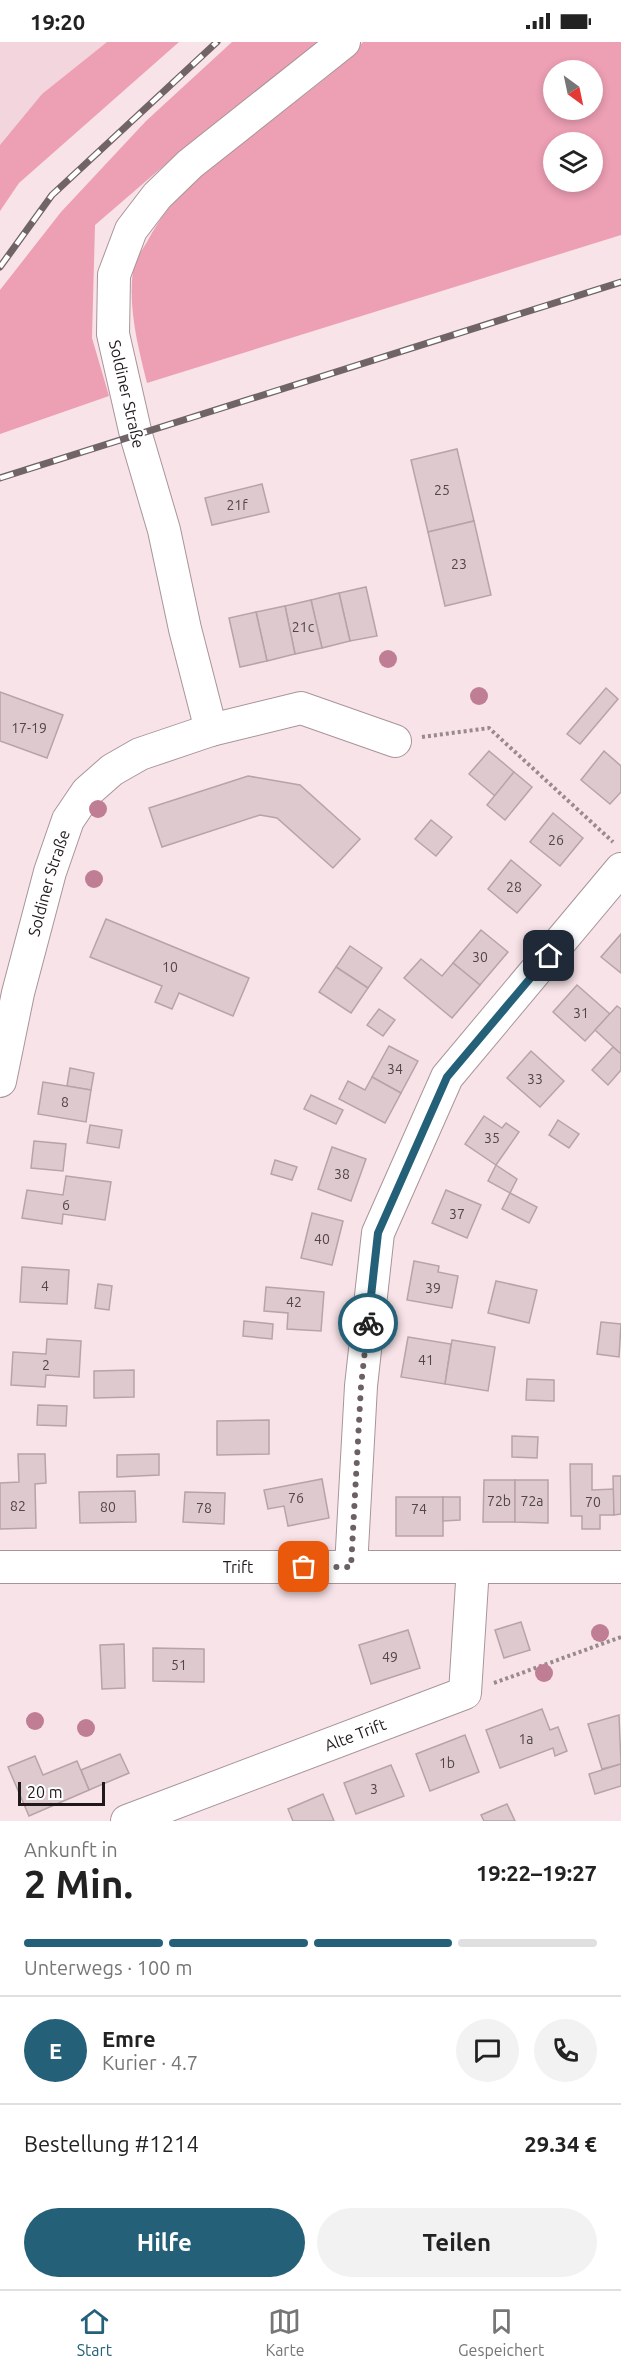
<!DOCTYPE html>
<html lang="de">
<head>
<meta charset="utf-8">
<style>
	:root { --surface:#fff; --page:#f2f2f2; --text:#222; --muted:#767676; --line:#e0e0e0; --accent:#246179 }
	body { margin:0; font-family:Ubuntu,sans-serif; background:var(--page); color:var(--text); height:100vh; display:flex; flex-direction:column; font-size:22px; white-space:nowrap }
	* { box-sizing:border-box; margin:0 }
	p { font-size:20px; color:var(--muted) }
	.icon { flex:none; width:33px; height:33px; fill:none; stroke:currentColor; stroke-width:2; stroke-linecap:round; stroke-linejoin:round }
	.map { position:relative; height:1779px; overflow:hidden }
	.panel { display:flex; flex-direction:column; background:var(--surface); flex:1 }
	.panel>* { flex:none }
	.needle { width:39px; rotate:147deg }
	.buttons { position:absolute; left:543px; top:18px; display:grid; gap:12px }
	.buttons a { display:grid; place-items:center; width:60px; height:60px; border-radius:50%; background:var(--surface); box-shadow:0 3px 9px #0003; font-size:30px }
	.scale { position:absolute; left:18px; bottom:15px; width:87px; box-sizing:border-box; padding-left:6px; border:3px solid #20191a; border-top:0; font-size:16px; line-height:21px; white-space:nowrap; color:#20191a; -webkit-text-stroke:4px #fff; paint-order:stroke }
	.pin { position:absolute; display:grid; place-items:center; width:51px; height:51px; color:#fff; margin:-26px; border-radius:12px; box-shadow:0 3px 9px #0006 }
	.courier { position:absolute; display:grid; place-items:center; width:60px; height:60px; margin:-30px; border:4px solid #246179; border-radius:50%; background:#fff; color:#222; box-shadow:0 2px 8px #0007 }
	.summary em { font-style:normal; font-weight:600 }
	.summary div { display:flex; flex-direction:column-reverse }
	.summary { display:flex; align-items:center; justify-content:space-between; height:102px; padding:0 24px }
	h1 { font-size:39px; font-weight:600; line-height:45px }
	.bar { display:grid; grid-template-columns:repeat(4,1fr); gap:9px 6px; align-content:center; height:72px; padding:0 24px }
	.bar i { height:8px; border-radius:4px; background:var(--line) }
	.bar .current { background:var(--accent) }
	.bar p { grid-column:span 4 }
	.line { display:flex; align-items:center; gap:15px; padding:0 24px; border-top:2px solid var(--line) }
	.line div { flex:1 }
	.round { display:grid; place-items:center; flex:none; width:63px; height:63px; border-radius:32px; background:var(--page) }
	.cta { display:flex; gap:12px; margin-top:auto; padding:12px 24px }
	.cta a { flex:1; height:69px; border-radius:36px; background:var(--accent); color:#fff; font-size:24px; font-weight:600; line-height:69px; text-align:center }
	.cta a+a { background:var(--page); color:var(--text) }
	.status { display:flex; justify-content:space-between; align-items:center; height:42px; padding:0 30px; background:var(--surface); direction:ltr }
	.status svg { height:16px; fill:currentColor }
	.tab-bar { display:flex; justify-content:space-around; align-items:center; height:84px; border-top:2px solid var(--line); background:var(--surface); font-size:16px; color:var(--muted) }
	.tab-bar a { display:grid; justify-items:center; gap:3px }
	.tab-bar .current { color:var(--accent) }
	.map>svg:first-child { display:block }
	.built { fill:#f3d6dd }
	.green { fill:#ed9fb4; fill-rule:evenodd }
	.building { fill:#dec9ce; stroke:#b7a3a8; stroke-width:1.5 }
	.lines { fill:none; stroke-linecap:round; stroke-linejoin:round }
	.minor-casing { stroke:#a89599; stroke-width:34 }
	.path { stroke:#998a8e; stroke-width:4; stroke-dasharray:3 3; stroke-linecap:butt }
	.minor { stroke:#fff; stroke-width:32 }
	.rail-casing { stroke:#706466; stroke-width:7 }
	.rail { stroke:#fff; stroke-width:4.5; stroke-dasharray:14; stroke-linecap:butt }
	.tree { fill:#bf7e94 }
	.done { stroke:#6c6062; stroke-width:6; stroke-dasharray:0 10.8 }
	.route { stroke:#246179; stroke-width:8 }
	.labels { text-anchor:middle; stroke-width:4.5; stroke-linejoin:round; paint-order:stroke }
	.number-label { font-size:14px; fill:#504547 }
	.street-label { font-size:16px; fill:#20191a; stroke:#fff }
</style>
</head>
<body>
<div class="status"><b>19:20</b><svg viewBox="0 0 49 12"><path d="M0 12V9h3v3zM5 12V6h3v6zM10 12V3h3v9zM15 12V0h3v12zM26 1h20v11H26zM47 4h2v5h-2z"/></svg></div>
<div class="map">
<svg width="621" height="1779" viewBox="0 0 621 1779">
	<rect width="100%" height="100%" fill="#f8e3e8"/>
	<path class="built" d="M 0,0 L 107,0 L 42,52 L 0,103 Z"/>
	<g class="green">
		<path d="M 107,0 L 179,0 L 19,141 L 0,169 L 0,103 L 42,52 Z"/>
		<path d="M 232,0 L 319,0 L 174,115 L 95,183 L 92,296 L 109,354 L 0,392 L 0,248 L 61,170 L 146,79 Z"/>
		<path d="M 363,0 L 621,0 L 621,193 L 147,341 C 138,304 128,267 133,228 C 134,219 142,208 147,200 C 195,108 297,75 363,0 ZM 554,28 L 592,28 L 592,68 L 554,68 ZM 554,100 L 592,100 L 592,140 L 554,140 Z"/>
	</g>
	<g class="building">
		<path d="M 457,407 L 474,479 L 428,490 L 411,418 Z"/>
		<path d="M 262,442 L 269,470 L 212,483 L 205,456 Z"/>
		<path d="M 474,479 L 491,553 L 445,564 L 428,490 Z"/>
		<path d="M 366,545 L 377,594 L 350,599 L 339,551 Z"/>
		<path d="M 339,551 L 350,599 L 322,606 L 311,558 Z"/>
		<path d="M 311,558 L 322,606 L 295,612 L 285,564 Z"/>
		<path d="M 285,564 L 295,612 L 267,619 L 256,570 Z"/>
		<path d="M 256,570 L 267,619 L 240,625 L 229,576 Z"/>
		<path d="M 606,646 L 618,657 L 580,702 L 567,692 Z"/>
		<path d="M 0,650 L 63,673 L 47,716 L 0,699 Z"/>
		<path d="M 489,709 L 514,730 L 495,754 L 469,732 Z"/>
		<path d="M 604,709 L 621,724 L 621,750 L 610,762 L 581,738 Z"/>
		<path d="M 514,730 L 532,745 L 505,778 L 487,763 Z"/>
		<path d="M 248,734 L 300,743 L 360,797 L 333,826 L 277,776 L 260,773 L 162,805 L 149,766 Z"/>
		<path d="M 553,771 L 583,796 L 560,824 L 530,800 Z"/>
		<path d="M 431,778 L 452,795 L 436,814 L 415,797 Z"/>
		<path d="M 511,818 L 541,843 L 517,871 L 488,847 Z"/>
		<path d="M 106,877 L 249,936 L 233,974 L 179,951 L 172,967 L 155,960 L 162,944 L 90,915 Z"/>
		<path d="M 481,888 L 508,910 L 480,943 L 453,921 Z"/>
		<path d="M 621,892 L 621,931 L 601,915 Z"/>
		<path d="M 350,904 L 382,926 L 368,946 L 336,925 Z"/>
		<path d="M 421,917 L 442,934 L 453,921 L 480,943 L 452,976 L 404,936 Z"/>
		<path d="M 336,925 L 368,946 L 351,971 L 319,950 Z"/>
		<path d="M 577,943 L 610,972 L 585,999 L 553,970 Z"/>
		<path d="M 617,964 L 621,967 L 621,1012 L 595,988 Z"/>
		<path d="M 379,967 L 395,978 L 383,994 L 367,983 Z"/>
		<path d="M 389,1004 L 418,1019 L 401,1051 L 372,1035 Z"/>
		<path d="M 613,1005 L 621,1012 L 621,1028 L 608,1043 L 592,1028 Z"/>
		<path d="M 531,1009 L 564,1039 L 540,1065 L 507,1036 Z"/>
		<path d="M 70,1026 L 94,1031 L 91,1048 L 67,1044 Z"/>
		<path d="M 372,1035 L 401,1051 L 385,1081 L 339,1057 L 348,1039 L 365,1048 Z"/>
		<path d="M 43,1040 L 91,1048 L 86,1080 L 38,1072 Z"/>
		<path d="M 311,1053 L 343,1068 L 336,1082 L 304,1067 Z"/>
		<path d="M 484,1074 L 502,1086 L 506,1081 L 519,1090 L 496,1123 L 465,1102 Z"/>
		<path d="M 558,1078 L 579,1092 L 569,1106 L 549,1093 Z"/>
		<path d="M 90,1083 L 122,1088 L 119,1106 L 87,1101 Z"/>
		<path d="M 34,1099 L 66,1102 L 63,1129 L 31,1126 Z"/>
		<path d="M 332,1105 L 366,1117 L 351,1159 L 318,1147 Z"/>
		<path d="M 275,1118 L 297,1125 L 292,1138 L 271,1132 Z"/>
		<path d="M 496,1123 L 517,1137 L 510,1151 L 488,1139 Z"/>
		<path d="M 66,1134 L 111,1140 L 105,1178 L 63,1172 L 62,1182 L 22,1176 L 27,1148 L 63,1153 Z"/>
		<path d="M 446,1148 L 481,1163 L 467,1196 L 432,1181 Z"/>
		<path d="M 510,1151 L 537,1165 L 529,1181 L 502,1167 Z"/>
		<path d="M 312,1171 L 343,1179 L 332,1223 L 301,1216 Z"/>
		<path d="M 414,1219 L 439,1224 L 438,1230 L 458,1234 L 452,1266 L 407,1258 Z"/>
		<path d="M 22,1225 L 69,1228 L 67,1262 L 20,1260 Z"/>
		<path d="M 496,1239 L 537,1248 L 529,1281 L 488,1271 Z"/>
		<path d="M 98,1242 L 112,1244 L 109,1268 L 95,1266 Z"/>
		<path d="M 266,1245 L 324,1250 L 321,1289 L 287,1287 L 288,1271 L 264,1269 Z"/>
		<path d="M 244,1279 L 273,1282 L 272,1297 L 243,1294 Z"/>
		<path d="M 601,1280 L 621,1282 L 619,1315 L 597,1312 Z"/>
		<path d="M 408,1295 L 451,1302 L 445,1342 L 401,1335 Z"/>
		<path d="M 47,1297 L 81,1299 L 79,1335 L 46,1333 L 45,1345 L 11,1343 L 13,1310 L 46,1312 Z"/>
		<path d="M 452,1298 L 495,1305 L 488,1349 L 445,1342 Z"/>
		<path d="M 134,1328 L 134,1355 L 94,1356 L 94,1329 Z"/>
		<path d="M 527,1337 L 554,1338 L 554,1359 L 526,1358 Z"/>
		<path d="M 38,1363 L 67,1364 L 66,1384 L 37,1383 Z"/>
		<path d="M 269,1378 L 269,1412 L 217,1413 L 217,1379 Z"/>
		<path d="M 512,1394 L 538,1395 L 537,1416 L 512,1415 Z"/>
		<path d="M 18,1412 L 45,1412 L 46,1441 L 35,1442 L 36,1486 L 0,1487 L 0,1441 L 19,1440 Z"/>
		<path d="M 159,1412 L 159,1433 L 117,1435 L 117,1413 Z"/>
		<path d="M 570,1422 L 592,1422 L 592,1448 L 614,1447 L 614,1473 L 600,1473 L 600,1487 L 582,1487 L 582,1474 L 571,1474 Z"/>
		<path d="M 613,1434 L 621,1434 L 621,1472 L 614,1473 Z"/>
		<path d="M 322,1437 L 329,1476 L 288,1484 L 284,1464 L 268,1467 L 264,1448 Z"/>
		<path d="M 484,1438 L 515,1438 L 515,1480 L 483,1480 Z"/>
		<path d="M 515,1438 L 548,1438 L 548,1481 L 515,1480 Z"/>
		<path d="M 135,1449 L 136,1480 L 80,1481 L 79,1450 Z"/>
		<path d="M 185,1450 L 225,1451 L 224,1482 L 183,1480 Z"/>
		<rect x="396" y="1455" width="47" height="39"/>
		<path d="M 443,1455 L 460,1455 L 460,1478 L 443,1479 Z"/>
		<path d="M 521,1580 L 530,1608 L 504,1616 L 495,1588 Z"/>
		<path d="M 408,1588 L 420,1626 L 371,1642 L 359,1603 Z"/>
		<path d="M 124,1602 L 125,1646 L 102,1647 L 100,1603 Z"/>
		<path d="M 153,1606 L 204,1607 L 204,1640 L 153,1639 Z"/>
		<path d="M 542,1667 L 550,1688 L 558,1685 L 567,1709 L 555,1714 L 553,1706 L 500,1726 L 486,1688 Z"/>
		<path d="M 619,1673 L 621,1722 L 602,1727 L 588,1682 Z"/>
		<path d="M 465,1693 L 479,1730 L 430,1749 L 416,1712 Z"/>
		<path d="M 120,1712 L 129,1731 L 89,1748 L 81,1728 Z"/>
		<path d="M 35,1714 L 43,1733 L 77,1719 L 89,1748 L 29,1774 L 8,1725 Z"/>
		<path d="M 621,1722 L 621,1744 L 595,1752 L 589,1732 Z"/>
		<path d="M 391,1723 L 404,1754 L 356,1772 L 344,1741 Z"/>
		<path d="M 323,1752 L 334,1779 L 293,1779 L 288,1767 Z"/>
		<path d="M 507,1762 L 515,1779 L 484,1779 L 481,1773 Z"/>
	</g>
	<g class="lines">
		<defs>
			<g id="minor">
				<path d="M 211,688 L 185,587 L 164,488 L 136,393 L 113,292 L 114,233 L 131,188 L 157,154 L 190,122 L 344,0"/>
				<path id="s1" d="M 0,1039 L 18,951 L 50,830 L 68,778 L 87,750 L 112,728 L 140,712 L 211,688 L 301,666 L 395,699"/>
				<path id="s2" d="M 0,1525 L 621,1525"/>
				<path d="M 351,1525 L 361,1344 L 378,1191 L 447,1035 L 621,827"/>
				<path id="s3" d="M 127,1779 L 465,1651 L 473,1525"/>
			</g>
		</defs>
		<use href="#minor" class="minor-casing"/>
		<g class="path">
			<path d="M 422,695 L 489,686 L 613,800"/>
			<path d="M 494,1641 L 621,1595"/>
		</g>
		<use href="#minor" class="minor"/>
		<defs>
			<g id="rail">
				<path d="M 0,225 L 52,153 L 217,0"/>
				<path d="M 0,436 L 621,240"/>
			</g>
		</defs>
		<use href="#rail" class="rail-casing"/>
		<use href="#rail" class="rail"/>
	</g>
	<g class="tree">
		<circle cx="388" cy="617" r="9"/>
		<circle cx="479" cy="654" r="9"/>
		<circle cx="98" cy="767" r="9"/>
		<circle cx="94" cy="837" r="9"/>
		<circle cx="600" cy="1591" r="9"/>
		<circle cx="544" cy="1631" r="9"/>
		<circle cx="35" cy="1679" r="9"/>
		<circle cx="86" cy="1686" r="9"/>
	</g>
	<g class="lines">
		<path class="done" d="M 304,1525 L 351,1525 L 361,1344 L 368,1281"/>
		<path class="route" d="M 368,1281 L 378,1191 L 447,1035 L 549,914"/>
	</g>
	<g class="labels">
		<g class="number-label">
			<text x="442" y="453">25</text>
			<text x="237" y="468">21f</text>
			<text x="459" y="527">23</text>
			<text x="303" y="590">21c</text>
			<text x="29" y="691">17-19</text>
			<text x="556" y="803">26</text>
			<text x="514" y="850">28</text>
			<text x="480" y="920">30</text>
			<text x="170" y="930">10</text>
			<text x="581" y="976">31</text>
			<text x="395" y="1032">34</text>
			<text x="535" y="1042">33</text>
			<text x="65" y="1065">8</text>
			<text x="492" y="1101">35</text>
			<text x="342" y="1137">38</text>
			<text x="66" y="1168">6</text>
			<text x="457" y="1177">37</text>
			<text x="322" y="1202">40</text>
			<text x="45" y="1249">4</text>
			<text x="433" y="1251">39</text>
			<text x="294" y="1265">42</text>
			<text x="426" y="1323">41</text>
			<text x="46" y="1328">2</text>
			<text x="296" y="1461">76</text>
			<text x="499" y="1464">72b</text>
			<text x="532" y="1464">72a</text>
			<text x="593" y="1465">70</text>
			<text x="18" y="1469">82</text>
			<text x="108" y="1470">80</text>
			<text x="204" y="1471">78</text>
			<text x="419" y="1472">74</text>
			<text x="390" y="1620">49</text>
			<text x="179" y="1628">51</text>
			<text x="526" y="1702">1a</text>
			<text x="447" y="1726">1b</text>
			<text x="374" y="1752">3</text>
		</g>
		<g class="street-label">
			<text transform="translate(127 352) rotate(77)" y="6">Soldiner Straße</text>
			<text dy="6" stroke="none"><textPath href="#s1" startOffset="204">Soldiner Straße</textPath></text>
			<text dy="6" stroke="none"><textPath href="#s2" startOffset="238">Trift</textPath></text>
			<text dy="6" stroke="none"><textPath href="#s3" startOffset="244">Alte Trift</textPath></text>
		</g>
	</g>
</svg>
<div class="buttons">
<a><svg class="needle" viewBox="-14 -14 28 28"><path d="M0-13l5 13h-10z" fill="#e53935"/><path d="M0 13l5-13h-10z" fill="#767676"/></svg></a>
<a><svg class="icon" aria-label="layers" viewBox="0 0 24 24"><path d="M12 4l9 5-9 5-9-5zM3 14l9 5 9-5"/></svg></a>
</div>
<div class="scale">20 m</div>
<div class="pin" style="left:304px;top:1525px;background:#ea580c"><svg class="icon" aria-label="bag" viewBox="0 0 24 24"><path d="M5 8h14l-1 12H6zM9 8a3 3 0 0 1 6 0"/></svg></div>
<div class="pin" style="left:549px;top:914px;background:#1f2937"><svg class="icon" aria-label="home" viewBox="0 0 24 24"><path d="M3 11l9-7 9 7M6 9v11h12V9"/></svg></div>
<div class="courier" style="left:368px;top:1281px"><svg class="icon" aria-label="bike" viewBox="0 0 24 24"><circle cx="6" cy="16" r="4"/><circle cx="18" cy="16" r="4"/><path d="M6 16l4-8h5l3 8M10 8l3 8H6M13 5h3"/></svg></div>
</div>
<section class="panel">
<div class="summary"><div><h1>2 Min.</h1><p>Ankunft in</p></div><em>19:22–19:27</em></div>
<div class="bar"><i class="current"></i><i class="current"></i><i class="current"></i><i></i><p>Unterwegs · 100 m</p></div>
<div class="line" style="height:108px"><b class="round" style="background:var(--accent);color:#fff">E</b><div><b>Emre</b><p>Kurier · 4.7</p></div><a class="round"><svg class="icon" aria-label="chat" viewBox="0 0 24 24"><path d="M4 5h16v11H9l-5 4z"/></svg></a><a class="round"><svg class="icon" aria-label="phone" viewBox="0 0 24 24"><path d="M5 4h4l2 5-3 2q2 4 5 5l2-3 5 2v4C11 20 4 13 5 4z"/></svg></a></div>
<div class="line" style="height:78px"><div>Bestellung #1214</div><b>29.34 €</b></div>
<div class="cta"><a>Hilfe</a><a>Teilen</a></div>
</section>
<nav class="tab-bar">
<a class="current"><svg class="icon" aria-label="home" viewBox="0 0 24 24"><path d="M3 11l9-7 9 7M6 9v11h12V9"/></svg>Start</a>
<a><svg class="icon" aria-label="map" viewBox="0 0 24 24"><path d="M3 6l6-2 6 2 6-2v14l-6 2-6-2-6 2zM9 4v14M15 6v14"/></svg>Karte</a>
<a><svg class="icon" aria-label="saved" viewBox="0 0 24 24"><path d="M7 4h10v16l-5-4-5 4z"/></svg>Gespeichert</a>
</nav>
</body>
</html>
